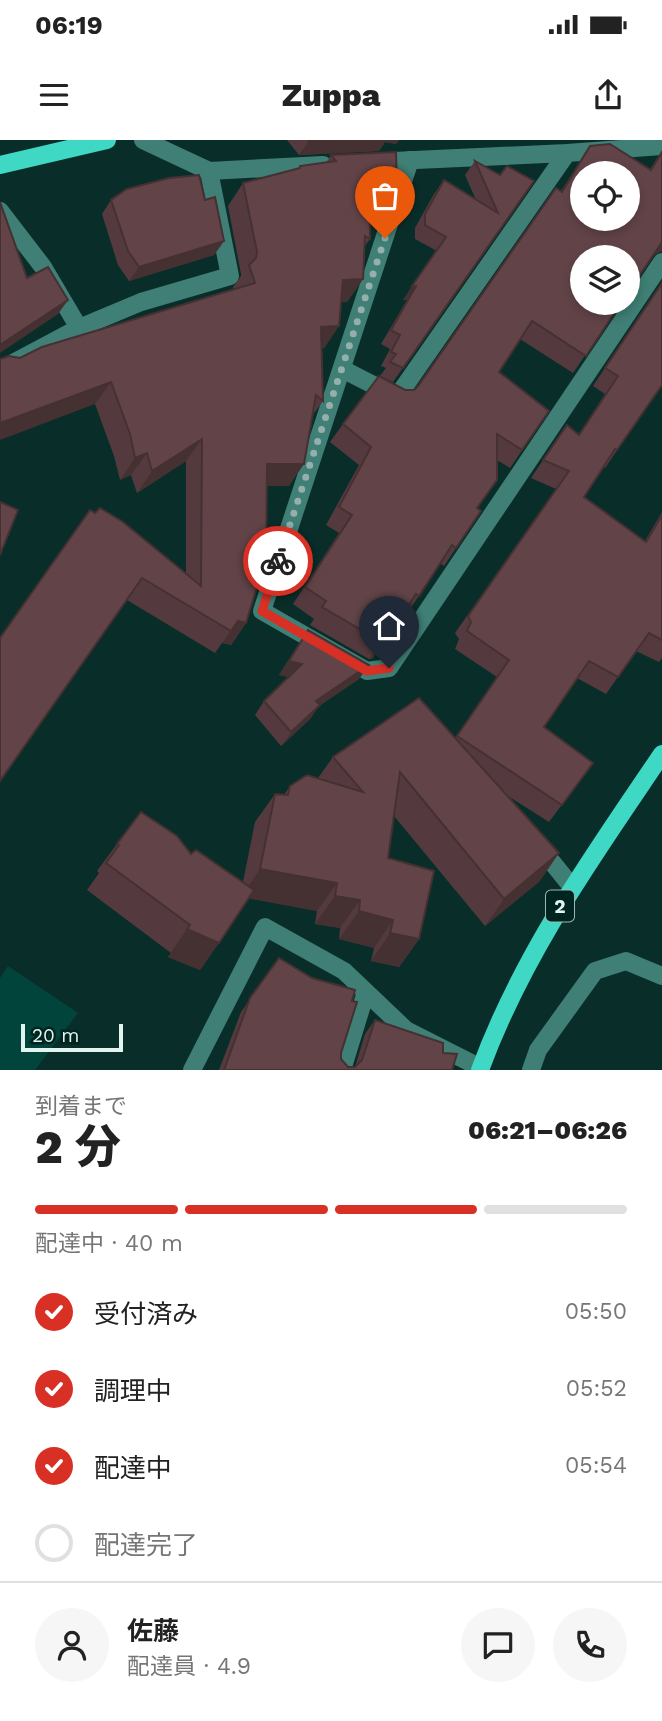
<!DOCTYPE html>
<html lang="ja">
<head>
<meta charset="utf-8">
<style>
	:root { --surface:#fff; --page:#f6f6f6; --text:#222; --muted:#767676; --line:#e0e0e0; --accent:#d93025 }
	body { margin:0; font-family:"Work Sans","Noto Sans JP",sans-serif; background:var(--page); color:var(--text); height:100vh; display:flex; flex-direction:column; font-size:26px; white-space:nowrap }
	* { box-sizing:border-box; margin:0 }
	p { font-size:23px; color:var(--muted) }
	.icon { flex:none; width:38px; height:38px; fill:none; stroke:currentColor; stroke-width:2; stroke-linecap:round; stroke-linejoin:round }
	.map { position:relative; height:930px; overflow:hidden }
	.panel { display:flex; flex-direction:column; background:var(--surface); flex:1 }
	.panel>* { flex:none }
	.buttons { position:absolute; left:570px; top:21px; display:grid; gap:14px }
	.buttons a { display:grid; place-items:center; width:70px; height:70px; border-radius:50%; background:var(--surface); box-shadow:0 4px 10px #0003; font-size:35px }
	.scale { position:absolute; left:21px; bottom:18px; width:102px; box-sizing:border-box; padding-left:7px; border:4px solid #e1f4f0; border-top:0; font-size:19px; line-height:24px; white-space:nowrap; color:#e1f4f0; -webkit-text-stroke:5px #00241f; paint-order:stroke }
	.pin { position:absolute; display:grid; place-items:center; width:60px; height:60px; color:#fff; margin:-72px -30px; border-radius:50% 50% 50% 0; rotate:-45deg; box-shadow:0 0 7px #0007 }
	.pin .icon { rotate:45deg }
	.courier { position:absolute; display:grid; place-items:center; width:70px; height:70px; margin:-35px; border:5px solid #d93025; border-radius:50%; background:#fff; color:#222; box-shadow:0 2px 9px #0007 }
	.overview em { font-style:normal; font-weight:800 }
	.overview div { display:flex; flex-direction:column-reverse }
	.overview { display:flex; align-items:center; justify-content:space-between; height:119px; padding:0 35px }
	h1 { font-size:46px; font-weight:800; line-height:52px }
	.bar { display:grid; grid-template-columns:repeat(4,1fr); gap:10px 7px; align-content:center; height:84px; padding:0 35px }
	.bar i { height:9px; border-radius:5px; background:var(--line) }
	.bar .active { background:var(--accent) }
	.bar p { grid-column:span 4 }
	.line { display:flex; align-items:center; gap:18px; padding:0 35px; border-top:2px solid var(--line) }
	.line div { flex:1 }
	.round { display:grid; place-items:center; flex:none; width:74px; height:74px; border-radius:37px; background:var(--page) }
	ol { padding:0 35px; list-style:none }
	li { display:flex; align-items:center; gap:21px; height:77px }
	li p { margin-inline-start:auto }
	li .icon { padding:7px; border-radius:50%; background:var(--accent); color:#fff; stroke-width:4 }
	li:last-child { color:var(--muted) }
	li i { width:38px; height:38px; border:4px solid var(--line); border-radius:50% }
	.status { display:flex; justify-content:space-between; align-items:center; height:49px; padding:0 35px; background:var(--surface); direction:ltr }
	.status svg { height:19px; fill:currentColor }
	header { display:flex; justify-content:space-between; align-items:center; height:91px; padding:0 35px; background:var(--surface); font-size:32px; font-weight:800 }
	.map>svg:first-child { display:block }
	.green { fill:#00443c }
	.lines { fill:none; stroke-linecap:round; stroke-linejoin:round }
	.minor { stroke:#3f7f75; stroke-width:18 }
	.major { stroke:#3ed8c4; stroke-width:18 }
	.wall { fill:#543a3e }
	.shaded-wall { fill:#453032 }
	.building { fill:#624448; stroke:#453032; stroke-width:2; fill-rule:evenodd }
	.done { stroke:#95afaa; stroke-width:7; stroke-dasharray:0 12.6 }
	.route { stroke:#d93025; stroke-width:9 }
	.labels { text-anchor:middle; stroke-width:7; stroke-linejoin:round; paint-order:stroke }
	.shield { fill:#00241f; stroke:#9eb6b1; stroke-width:2 }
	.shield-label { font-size:19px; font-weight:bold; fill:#e1f4f0 }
</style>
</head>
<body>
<div class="status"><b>06:19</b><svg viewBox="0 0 49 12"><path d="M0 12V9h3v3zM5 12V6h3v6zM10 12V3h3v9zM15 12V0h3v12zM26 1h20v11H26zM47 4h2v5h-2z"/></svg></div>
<header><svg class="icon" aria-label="menu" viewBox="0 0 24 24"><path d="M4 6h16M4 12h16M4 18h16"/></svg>Zuppa<svg class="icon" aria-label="share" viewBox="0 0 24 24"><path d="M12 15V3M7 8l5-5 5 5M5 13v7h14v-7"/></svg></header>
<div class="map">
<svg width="662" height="930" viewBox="0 0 662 930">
	<rect width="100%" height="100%" fill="#092e29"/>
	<path class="green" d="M 8,826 L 78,873 L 35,930 L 0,930 L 0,838 Z"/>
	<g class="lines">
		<g class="minor">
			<path d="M 143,0 L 209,31 L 323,25"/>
			<path d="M 410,20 L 262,471 L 367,531 L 389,528 L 662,122"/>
			<path d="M 372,22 L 567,13 L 662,6"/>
			<path d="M 0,71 L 43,127 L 79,188"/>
			<path d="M 342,229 L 397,257 L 567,13"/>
			<path d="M 0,230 L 79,188 L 141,162 L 230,136 L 209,31"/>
			<path d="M 539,706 L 572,747"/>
			<path d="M 192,930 L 265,787 L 344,831 L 406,890 L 481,928"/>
			<path d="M 342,930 L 366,852"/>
			<path d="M 531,930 L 538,910 L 595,831 L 626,821 L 662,836"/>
		</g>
		<g class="major">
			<path d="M 0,25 L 107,0"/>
			<path d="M 480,930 C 523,813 593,716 662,614"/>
		</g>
	</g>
	<g class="wall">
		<path d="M 287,0 L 399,0 L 396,4 L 385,2 L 379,11 L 299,15 Z"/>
		<path d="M 590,6 L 650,29 L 662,12 L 662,111 L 653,115 L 573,233 L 520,199 L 499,232 L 549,271 L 510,328 L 497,320 L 477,369 L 481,371 L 444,426 L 440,423 L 407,474 L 404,472 L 372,519 L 369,519 L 310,485 L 314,479 L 293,464 L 339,393 L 326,385 L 359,325 L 330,302 L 343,284 L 405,250 L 414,250 L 418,246 L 561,51 Z"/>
		<path d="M 396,12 L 382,70 L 369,70 L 370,99 L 364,107 L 363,139 L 347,162 L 341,162 L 339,186 L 324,208 L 321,208 L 323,261 L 312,276 L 289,346 L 267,346 L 246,483 L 231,505 L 222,503 L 215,513 L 127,460 L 90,370 L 186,433 L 186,321 L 137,353 L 131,335 L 120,340 L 114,316 L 95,264 L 20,218 L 234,149 L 233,147 L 241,136 L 241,134 L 228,66 L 243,43 L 298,29 L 300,26 L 326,23 L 331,15 Z"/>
		<path d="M 475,21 L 500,35 L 534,41 L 393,242 L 380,236 L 386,228 L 381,226 L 390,209 L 381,204 L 407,160 L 403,160 L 437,111 L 415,99 L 415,88 L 434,54 L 444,40 L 476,60 L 465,35 Z"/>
		<path d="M 111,60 L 205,60 L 224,101 L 214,115 L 129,141 L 118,125 L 102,74 Z"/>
		<path d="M 662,142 L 662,245 L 605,328 L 603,327 L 584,357 L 645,401 L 662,372 L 662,518 L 659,522 L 636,511 L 606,554 L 577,538 L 544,587 L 593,623 L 549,682 L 505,654 L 540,741 L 485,786 L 394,676 L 388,718 L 419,799 L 399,827 L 371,821 L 374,808 L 339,799 L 340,788 L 315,784 L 317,771 L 249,758 L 200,830 L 168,817 L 171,813 L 87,750 L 99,733 L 97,731 L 117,704 L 191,714 L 243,742 L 255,682 L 275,654 L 284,655 L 290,646 L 318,638 L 333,617 L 455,598 L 497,537 L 455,509 L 459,499 L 455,493 L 556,349 L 531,338 L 567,285 L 579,294 L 605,254 L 593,246 Z"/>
		<path d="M 308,490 L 359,539 L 319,566 L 310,579 L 281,606 L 255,575 L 264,561 L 288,537 L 279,535 Z"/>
		<path d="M 279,818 L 352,861 L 341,913 L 341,919 L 348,927 L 355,927 L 365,894 L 375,880 L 443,913 L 452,930 L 219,930 L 241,872 Z"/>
	</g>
	<g class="shaded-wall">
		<path d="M 334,0 L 399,0 L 396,4 L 385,2 L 379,11 L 299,15 L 309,1 Z"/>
		<path d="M 380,48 L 397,48 L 382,70 L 365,70 Z"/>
		<path d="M 224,101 L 214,115 L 129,141 L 139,127 Z"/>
		<path d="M 662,102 L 662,111 L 653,116 Z"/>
		<path d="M 363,139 L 347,162 L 327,162 L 343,140 Z"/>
		<path d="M 412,146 L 416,146 L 407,160 L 403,160 Z"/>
		<path d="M 68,160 L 58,174 L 0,213 L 0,205 Z"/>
		<path d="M 339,186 L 324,208 L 305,210 L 321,187 Z"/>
		<path d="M 111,242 L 95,264 L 0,300 L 0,283 Z"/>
		<path d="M 202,299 L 186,321 L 137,353 L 152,331 Z"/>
		<path d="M 147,313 L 131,335 L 120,340 L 135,318 Z"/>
		<path d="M 267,324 L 304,324 L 289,346 L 251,346 Z"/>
		<path d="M 238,481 L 246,483 L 231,505 L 222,503 Z"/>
		<path d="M 385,501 L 372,519 L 369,519 L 382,502 Z"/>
		<path d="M 289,521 L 302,524 L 292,538 L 279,535 Z"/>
		<path d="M 369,525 L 359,539 L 319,566 L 310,579 L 281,606 L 316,561 Z"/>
		<path d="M 559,713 L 540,741 L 485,786 L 504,759 Z"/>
		<path d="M 260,729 L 337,743 L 317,771 L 241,757 Z"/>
		<path d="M 335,756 L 360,760 L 340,788 L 315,784 Z"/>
		<path d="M 359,771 L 393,780 L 374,808 L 339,799 Z"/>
		<path d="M 187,789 L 219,803 L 200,830 L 168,817 Z"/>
		<path d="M 390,793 L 419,799 L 399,827 L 371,821 Z"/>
	</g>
	<g class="building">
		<path d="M 308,0 L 334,0 L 309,1 Z"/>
		<path d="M 610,4 L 651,30 L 662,12 L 662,102 L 628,153 L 628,117 L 583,117 L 583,163 L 621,163 L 586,216 L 532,181 L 499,232 L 549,271 L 522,310 L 497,294 L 497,340 L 477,368 L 481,371 L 456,408 L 452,405 L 419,456 L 416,454 L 385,501 L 382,502 L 322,467 L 326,461 L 305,447 L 352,375 L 339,367 L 371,307 L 343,284 L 379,236 L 405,250 L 414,250 L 418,246 L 556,48 L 562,52 L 590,6 ZM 583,33 L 628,33 L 628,79 L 583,79 Z"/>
		<path d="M 396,12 L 397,48 L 380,48 L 369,41 L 370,99 L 365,96 L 363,139 L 343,140 L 339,186 L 321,187 L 323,261 L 316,255 L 304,324 L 267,324 L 266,418 L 246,483 L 238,481 L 231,491 L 142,438 L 0,641 L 0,498 L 90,370 L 95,373 L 100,368 L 123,382 L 201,446 L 202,299 L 152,331 L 147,313 L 135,318 L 130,294 L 111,242 L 0,283 L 0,219 L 9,216 L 20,218 L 42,207 L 255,143 L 249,125 L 256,118 L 257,112 L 243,43 L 300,28 L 300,26 L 336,21 L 331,15 Z"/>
		<path d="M 475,21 L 500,35 L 507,26 L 534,41 L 403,228 L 390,222 L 396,214 L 391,212 L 400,195 L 391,190 L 416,146 L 412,146 L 446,97 L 425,85 L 425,74 L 444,40 L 498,73 Z"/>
		<path d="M 199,35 L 205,60 L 215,57 L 224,101 L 139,127 L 128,111 L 111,60 L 127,49 L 169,38 Z"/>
		<path d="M 0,62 L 27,138 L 48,127 L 68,160 L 0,205 Z"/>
		<path d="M 662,143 L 662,245 L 617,310 L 615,309 L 584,357 L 646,402 L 662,375 L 662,500 L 649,493 L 618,537 L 589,521 L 544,587 L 593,623 L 562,665 L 457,596 L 509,520 L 467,491 L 471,482 L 468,476 L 569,331 L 543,320 L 567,285 L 579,295 L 618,236 L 605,228 Z"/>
		<path d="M 0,362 L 18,370 L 0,415 Z"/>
		<path d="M 308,490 L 369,525 L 316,561 L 320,565 L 291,592 L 264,561 L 302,524 L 289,521 Z"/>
		<path d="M 419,558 L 559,713 L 504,759 L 400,632 L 388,718 L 434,731 L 419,799 L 390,793 L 393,780 L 359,771 L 360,760 L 335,756 L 337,743 L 260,729 L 275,654 L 288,655 L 290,646 L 307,635 L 363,652 L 333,617 Z"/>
		<path d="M 141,672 L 177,696 L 191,714 L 196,710 L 254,750 L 219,803 L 187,789 L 190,785 L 106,723 L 119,705 L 117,704 Z"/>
		<path d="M 279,818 L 312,838 L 355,850 L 352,861 L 357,862 L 341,913 L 341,919 L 348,927 L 355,927 L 362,920 L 375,880 L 443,903 L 443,913 L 457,914 L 452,930 L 224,930 L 250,858 Z"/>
	</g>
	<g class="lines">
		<path class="done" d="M 278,421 L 385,98"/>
		<path class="route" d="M 278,421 L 262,471 L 367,531 L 389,528"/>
	</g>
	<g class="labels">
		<rect class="shield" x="546" y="750.5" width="28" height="31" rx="5"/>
		<g class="shield-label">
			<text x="560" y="773">2</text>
		</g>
	</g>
</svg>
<div class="buttons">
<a><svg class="icon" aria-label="locate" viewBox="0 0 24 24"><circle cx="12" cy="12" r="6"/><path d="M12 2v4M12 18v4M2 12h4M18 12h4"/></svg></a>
<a><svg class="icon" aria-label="layers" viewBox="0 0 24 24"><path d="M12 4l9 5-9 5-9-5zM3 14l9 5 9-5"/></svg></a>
</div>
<div class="scale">20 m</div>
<div class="pin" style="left:385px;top:98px;background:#ea580c"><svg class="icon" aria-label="bag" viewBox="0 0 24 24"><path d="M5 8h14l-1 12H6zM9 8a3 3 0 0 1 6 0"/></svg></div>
<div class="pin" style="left:389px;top:528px;background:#1f2937"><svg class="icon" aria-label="home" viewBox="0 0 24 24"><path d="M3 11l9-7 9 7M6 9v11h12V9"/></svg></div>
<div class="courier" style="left:278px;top:421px"><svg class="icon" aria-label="bike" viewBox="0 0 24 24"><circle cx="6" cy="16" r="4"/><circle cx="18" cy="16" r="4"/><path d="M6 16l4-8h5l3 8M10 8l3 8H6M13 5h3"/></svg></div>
</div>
<section class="panel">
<div class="overview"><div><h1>2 分</h1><p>到着まで</p></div><em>06:21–06:26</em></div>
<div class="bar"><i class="active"></i><i class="active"></i><i class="active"></i><i></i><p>配達中 · 40 m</p></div>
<ol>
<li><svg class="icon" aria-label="check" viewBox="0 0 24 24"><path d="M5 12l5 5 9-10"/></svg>受付済み<p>05:50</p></li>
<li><svg class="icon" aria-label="check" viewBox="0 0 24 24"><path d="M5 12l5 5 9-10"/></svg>調理中<p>05:52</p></li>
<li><svg class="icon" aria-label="check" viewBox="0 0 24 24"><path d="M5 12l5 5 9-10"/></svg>配達中<p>05:54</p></li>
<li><i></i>配達完了</li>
</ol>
<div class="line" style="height:126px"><a class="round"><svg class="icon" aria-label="person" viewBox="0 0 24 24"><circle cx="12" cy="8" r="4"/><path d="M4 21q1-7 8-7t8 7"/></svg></a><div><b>佐藤</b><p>配達員 · 4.9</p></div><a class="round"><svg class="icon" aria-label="chat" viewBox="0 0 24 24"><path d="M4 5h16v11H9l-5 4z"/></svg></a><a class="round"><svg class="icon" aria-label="phone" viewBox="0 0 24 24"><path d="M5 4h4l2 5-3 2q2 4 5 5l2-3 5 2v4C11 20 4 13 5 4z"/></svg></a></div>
</section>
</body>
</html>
